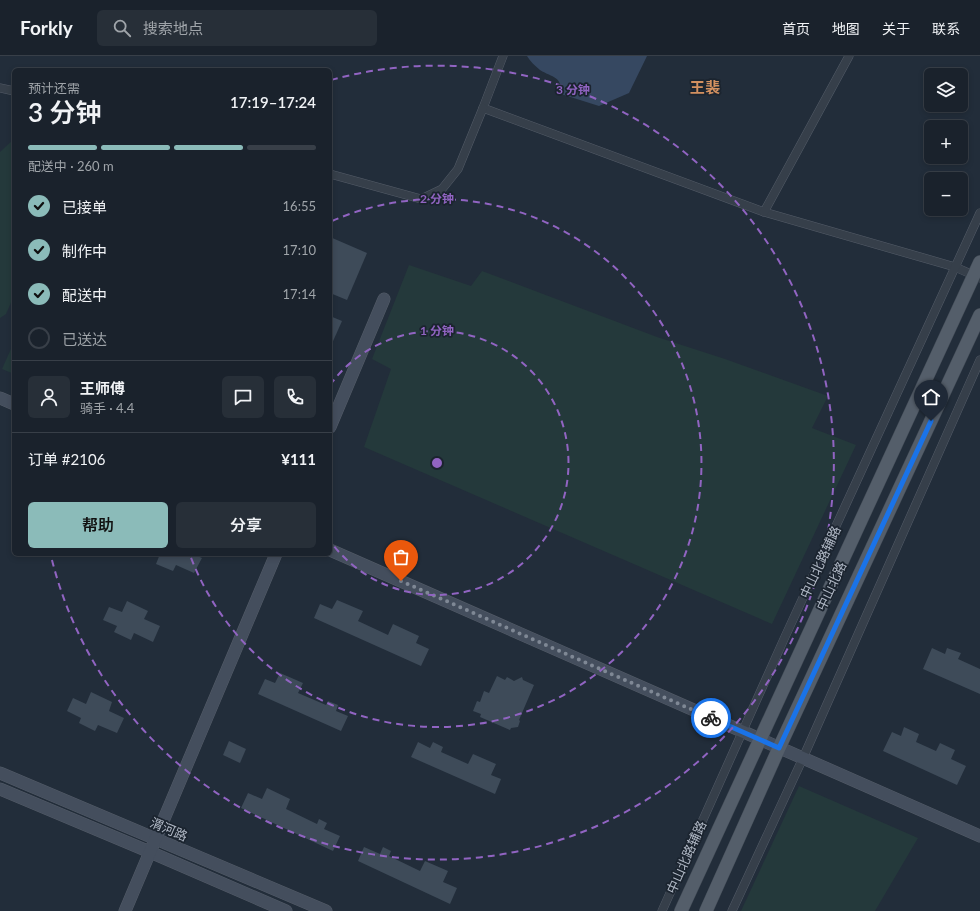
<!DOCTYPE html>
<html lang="zh">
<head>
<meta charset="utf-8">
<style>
	:root { --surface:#1a222c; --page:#272f38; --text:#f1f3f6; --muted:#9fa4a9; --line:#383f48; --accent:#8bbbb9 }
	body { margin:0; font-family:Lato,"Noto Sans SC",sans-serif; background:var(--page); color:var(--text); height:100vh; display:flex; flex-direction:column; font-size:15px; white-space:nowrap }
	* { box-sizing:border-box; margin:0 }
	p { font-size:13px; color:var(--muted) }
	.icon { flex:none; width:22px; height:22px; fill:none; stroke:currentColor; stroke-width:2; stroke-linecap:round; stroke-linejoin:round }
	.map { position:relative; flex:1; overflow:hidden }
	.panel { position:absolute; left:12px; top:12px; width:320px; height:488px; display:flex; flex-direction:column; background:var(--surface); border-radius:6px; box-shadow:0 2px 6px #0003,0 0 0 1px var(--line) }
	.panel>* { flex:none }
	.fabs { position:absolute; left:924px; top:12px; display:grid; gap:8px }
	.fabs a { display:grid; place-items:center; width:44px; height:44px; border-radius:6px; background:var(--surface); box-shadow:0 2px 6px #0003,0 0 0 1px var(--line); font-size:20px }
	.pin { position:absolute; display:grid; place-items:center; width:34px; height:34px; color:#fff; margin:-41px -17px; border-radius:50% 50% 50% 0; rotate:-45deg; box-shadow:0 0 4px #0007 }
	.pin .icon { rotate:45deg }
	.courier { position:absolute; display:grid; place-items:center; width:40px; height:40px; margin:-20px; border:3px solid #1a73e8; border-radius:50%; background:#fff; color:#222; box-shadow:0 1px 5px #0007 }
	.headline em { font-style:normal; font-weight:600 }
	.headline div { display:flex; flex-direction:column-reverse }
	.headline { display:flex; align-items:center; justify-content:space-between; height:68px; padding:0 16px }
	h1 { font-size:26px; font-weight:600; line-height:30px }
	.bar { display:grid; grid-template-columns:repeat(4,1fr); gap:6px 4px; align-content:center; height:48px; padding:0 16px }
	.bar i { height:5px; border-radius:3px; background:var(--line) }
	.bar .active { background:var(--accent) }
	.bar p { grid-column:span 4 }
	.line { display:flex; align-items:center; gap:10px; padding:0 16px; border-top:1px solid var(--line) }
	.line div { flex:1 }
	.round { display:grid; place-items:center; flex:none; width:42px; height:42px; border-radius:6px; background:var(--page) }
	ol { padding:0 16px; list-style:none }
	li { display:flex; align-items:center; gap:12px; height:44px }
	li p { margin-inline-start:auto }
	li .icon { padding:4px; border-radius:50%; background:var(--accent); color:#111; stroke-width:4 }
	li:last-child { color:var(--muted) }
	li i { width:22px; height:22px; border:2px solid var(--line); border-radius:50% }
	.cta { display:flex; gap:8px; margin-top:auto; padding:8px 16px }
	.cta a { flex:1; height:46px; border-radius:6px; background:var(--accent); color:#111; font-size:16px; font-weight:600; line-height:46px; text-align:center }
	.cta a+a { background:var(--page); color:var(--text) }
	header { display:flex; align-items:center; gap:24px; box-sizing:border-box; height:56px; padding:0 20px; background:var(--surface); border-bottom:1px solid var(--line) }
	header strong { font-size:19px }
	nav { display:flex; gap:22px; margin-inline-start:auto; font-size:14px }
	.search { width:280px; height:36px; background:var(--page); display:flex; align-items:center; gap:10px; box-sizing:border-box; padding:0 14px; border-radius:6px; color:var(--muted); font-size:15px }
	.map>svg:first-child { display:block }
	.green { fill:#24393b }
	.water { fill:#364861 }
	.building { fill:#3e4b59 }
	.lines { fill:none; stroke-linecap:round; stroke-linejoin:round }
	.street-casing { stroke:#545c68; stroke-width:9 }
	.secondary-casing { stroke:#545c68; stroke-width:13 }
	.primary-casing { stroke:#3f4853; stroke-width:14 }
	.street { stroke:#363f4a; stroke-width:8 }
	.secondary { stroke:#444e5d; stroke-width:12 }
	.primary { stroke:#545e6a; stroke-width:13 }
	.done { stroke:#7f8895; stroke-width:4; stroke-dasharray:0 7.2 }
	.route { stroke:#1a73e8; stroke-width:5 }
	.ring { fill:none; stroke:#9164c2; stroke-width:2; stroke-dasharray:7 5 }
	.labels { text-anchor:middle; stroke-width:3.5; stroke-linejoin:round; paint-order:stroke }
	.street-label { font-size:13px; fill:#b1b9c6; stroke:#1b242f }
	.quarter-label { font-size:15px; font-weight:bold; fill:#d29060; stroke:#1b242f }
	.centre { fill:#9164c2; stroke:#1b242f; stroke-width:2 }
	.ring-label { font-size:12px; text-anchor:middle; font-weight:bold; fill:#9164c2; stroke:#1b242f; stroke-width:3.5; stroke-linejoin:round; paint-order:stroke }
</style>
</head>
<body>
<header>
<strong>Forkly</strong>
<div class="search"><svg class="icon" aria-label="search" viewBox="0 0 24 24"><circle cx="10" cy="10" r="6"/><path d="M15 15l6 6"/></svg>搜索地点</div>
<nav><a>首页</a><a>地图</a><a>关于</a><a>联系</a></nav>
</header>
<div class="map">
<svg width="980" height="855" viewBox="0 0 980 855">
	<rect width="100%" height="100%" fill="#222d3a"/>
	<g class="green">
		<path d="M 14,83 L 14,240 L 6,258 L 0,262 L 0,96 Z"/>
		<path d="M 409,209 L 471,230 L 482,215 L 657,281 L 725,303 L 828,340 L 812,372 L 856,389 L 772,568 L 364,391 L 391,313 L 372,303 Z"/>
		<path d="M 14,286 L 14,318 L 2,313 Z"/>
		<path d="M 799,730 L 918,782 L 875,855 L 741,855 Z"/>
	</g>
	<path class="water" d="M 527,0 L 647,0 L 629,37 L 599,50 L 561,38 C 562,20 553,22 540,14 C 535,10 530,5 527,0 Z"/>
	<g class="building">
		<path d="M 330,181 L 367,197 L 347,244 L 330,237 Z"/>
		<path d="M 330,260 L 342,265 L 330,292 Z"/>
		<path d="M 160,498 L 193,498 L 202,502 L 194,517 L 176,509 L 173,515 L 156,508 Z"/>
		<path d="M 337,544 L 363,555 L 358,565 L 388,579 L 393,568 L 419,580 L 416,587 L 429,593 L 421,610 L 314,562 L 320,548 L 332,553 Z"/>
		<path d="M 127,545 L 148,555 L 144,563 L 160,570 L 153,586 L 134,577 L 131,584 L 114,576 L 117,570 L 103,564 L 109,551 L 122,556 Z"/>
		<path d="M 932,592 L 945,598 L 947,592 L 961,597 L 958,603 L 980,613 L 980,638 L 923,613 Z"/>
		<path d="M 280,617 L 303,627 L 298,637 L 326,649 L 328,645 L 338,649 L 336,655 L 348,660 L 341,675 L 258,638 L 265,623 L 275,627 Z"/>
		<path d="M 497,620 L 505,624 L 507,621 L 514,625 L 522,621 L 523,624 L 534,629 L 519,664 L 520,665 L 518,671 L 511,672 L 510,674 L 480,661 L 481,658 L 473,655 L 477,645 L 480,646 L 484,635 L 489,637 Z"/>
		<path d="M 91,636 L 112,646 L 109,655 L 124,662 L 117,677 L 98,669 L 95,675 L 79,667 L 81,662 L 67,655 L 73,642 L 86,648 Z"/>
		<path d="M 904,671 L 919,678 L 916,686 L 936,695 L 940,687 L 955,694 L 951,703 L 966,710 L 957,729 L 883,695 L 892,676 L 901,680 Z"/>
		<path d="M 229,685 L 246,693 L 240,707 L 223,699 Z"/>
		<path d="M 418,686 L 430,692 L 433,686 L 443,691 L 441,696 L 468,708 L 473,698 L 496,708 L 491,719 L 501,723 L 495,738 L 411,701 Z"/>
		<path d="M 267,732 L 290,743 L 286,753 L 317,768 L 319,763 L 327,767 L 324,773 L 340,780 L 333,795 L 241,752 L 248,737 L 262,743 Z"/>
		<path d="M 364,791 L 380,798 L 383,791 L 391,795 L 389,800 L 420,815 L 425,805 L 448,815 L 443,826 L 457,832 L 450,848 L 358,805 Z"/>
	</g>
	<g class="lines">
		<defs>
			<g id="street">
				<path d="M 503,0 L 483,52 L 764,156 L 955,211 L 980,222"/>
				<path d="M 0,32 L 14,35"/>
				<path d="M 330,118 L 421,143 L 442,133 L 458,113 L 483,52"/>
				<path d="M 764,156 L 849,0"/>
				<path d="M 662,855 L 784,583 L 980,157"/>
				<path d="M 732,855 L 803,702 L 980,304"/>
			</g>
			<g id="secondary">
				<path d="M 0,342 L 14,348"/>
				<path d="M 330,371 L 384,243"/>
				<path d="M 330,494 L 980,780"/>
				<path d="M 0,717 L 326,855"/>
				<path d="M 0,733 L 150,796 L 286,855"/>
				<path d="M 125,855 L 276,498"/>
			</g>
			<g id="primary">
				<path d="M 681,855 L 980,206"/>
				<path d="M 706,855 L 779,692 L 980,259"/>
			</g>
		</defs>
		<use href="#street" class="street-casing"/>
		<use href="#secondary" class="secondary-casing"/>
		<use href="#primary" class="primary-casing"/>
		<use href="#street" class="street"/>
		<use href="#secondary" class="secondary"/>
		<use href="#primary" class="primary"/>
	</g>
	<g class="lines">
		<path class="done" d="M 401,525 L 711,662"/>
		<path class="route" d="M 711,662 L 779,692 L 931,365"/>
	</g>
	<g class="ring">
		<path d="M330 329A132 132 0 1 1 330 485"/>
		<path d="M332 165A264 264 0 1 1 190 499"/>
		<path d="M331 24A397 397 0 1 1 51 500"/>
	</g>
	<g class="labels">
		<g class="street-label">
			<text transform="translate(820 506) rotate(-65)" y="5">中山北路辅路</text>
			<text transform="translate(831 530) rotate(-65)" y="5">中山北路</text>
			<text transform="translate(169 773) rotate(23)" y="5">渭河路</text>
			<text transform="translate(686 801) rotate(-66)" y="5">中山北路辅路</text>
		</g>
		<g class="quarter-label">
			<text x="705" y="37">王裴</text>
		</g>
	</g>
	<circle cx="437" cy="407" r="6" class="centre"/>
	<g class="ring-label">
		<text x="573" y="38">3 分钟</text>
		<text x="437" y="147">2 分钟</text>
		<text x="437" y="279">1 分钟</text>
	</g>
</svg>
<div class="fabs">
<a><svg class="icon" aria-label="layers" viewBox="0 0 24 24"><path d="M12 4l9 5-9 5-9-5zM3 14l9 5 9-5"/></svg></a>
<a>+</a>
<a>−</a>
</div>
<div class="pin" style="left:401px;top:525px;background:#ea580c"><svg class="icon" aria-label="bag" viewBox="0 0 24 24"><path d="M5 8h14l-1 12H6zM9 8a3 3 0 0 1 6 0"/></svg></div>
<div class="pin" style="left:931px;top:365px;background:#1f2937"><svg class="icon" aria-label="home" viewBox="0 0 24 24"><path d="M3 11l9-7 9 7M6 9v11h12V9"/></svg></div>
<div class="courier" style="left:711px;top:662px"><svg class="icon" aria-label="bike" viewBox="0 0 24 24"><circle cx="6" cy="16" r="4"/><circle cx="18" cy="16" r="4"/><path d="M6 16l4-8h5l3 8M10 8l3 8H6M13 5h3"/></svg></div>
<section class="panel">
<div class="headline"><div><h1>3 分钟</h1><p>预计还需</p></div><em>17:19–17:24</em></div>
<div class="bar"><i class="active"></i><i class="active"></i><i class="active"></i><i></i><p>配送中 · 260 m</p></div>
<ol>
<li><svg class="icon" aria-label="check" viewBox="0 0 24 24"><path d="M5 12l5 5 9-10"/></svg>已接单<p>16:55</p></li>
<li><svg class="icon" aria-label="check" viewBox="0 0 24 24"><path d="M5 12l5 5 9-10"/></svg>制作中<p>17:10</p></li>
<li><svg class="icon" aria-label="check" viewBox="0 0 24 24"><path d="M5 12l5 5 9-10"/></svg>配送中<p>17:14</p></li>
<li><i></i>已送达</li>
</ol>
<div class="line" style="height:72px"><a class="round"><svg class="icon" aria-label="person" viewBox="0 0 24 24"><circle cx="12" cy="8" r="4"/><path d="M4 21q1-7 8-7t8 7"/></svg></a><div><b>王师傅</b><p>骑手 · 4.4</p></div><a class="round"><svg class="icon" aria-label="chat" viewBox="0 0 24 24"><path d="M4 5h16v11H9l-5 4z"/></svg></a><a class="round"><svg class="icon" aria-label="phone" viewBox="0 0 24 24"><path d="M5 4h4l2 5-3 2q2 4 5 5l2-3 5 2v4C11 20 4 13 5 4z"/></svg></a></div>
<div class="line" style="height:52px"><div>订单 #2106</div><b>¥111</b></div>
<div class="cta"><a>帮助</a><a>分享</a></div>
</section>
</div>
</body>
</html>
